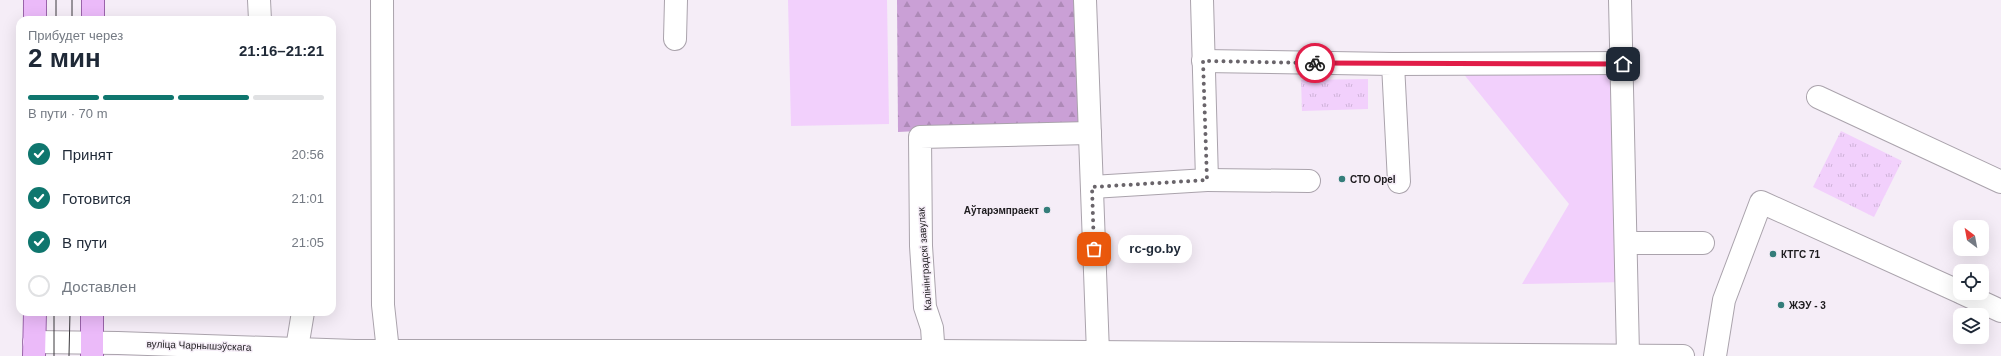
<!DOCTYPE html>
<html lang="ru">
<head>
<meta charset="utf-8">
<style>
	:root { --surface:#fff; --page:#f2f2f3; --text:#1f2937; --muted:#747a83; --line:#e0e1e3; --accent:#0f766e }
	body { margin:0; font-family:Arial,sans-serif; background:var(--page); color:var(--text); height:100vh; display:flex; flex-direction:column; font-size:15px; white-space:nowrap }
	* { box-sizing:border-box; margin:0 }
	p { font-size:13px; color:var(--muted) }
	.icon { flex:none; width:22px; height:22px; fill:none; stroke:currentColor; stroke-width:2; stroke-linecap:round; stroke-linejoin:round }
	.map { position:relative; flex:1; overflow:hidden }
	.sheet { position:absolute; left:16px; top:16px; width:320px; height:300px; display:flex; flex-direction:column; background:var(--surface); border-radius:12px; box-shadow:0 4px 16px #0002 }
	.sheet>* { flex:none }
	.needle { width:26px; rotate:328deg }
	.buttons { position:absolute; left:1953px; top:220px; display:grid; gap:8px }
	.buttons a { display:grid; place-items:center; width:36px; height:36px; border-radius:8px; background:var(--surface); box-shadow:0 4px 16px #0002; font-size:20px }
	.pin { position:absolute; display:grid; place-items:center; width:34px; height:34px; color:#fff; margin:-17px; border-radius:8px; box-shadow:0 2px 6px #0006 }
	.courier { position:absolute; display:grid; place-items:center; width:40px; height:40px; margin:-20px; border:3px solid #e11d48; border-radius:50%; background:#fff; color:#222; box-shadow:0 1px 5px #0007 }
	.bubble { position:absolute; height:28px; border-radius:12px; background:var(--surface); box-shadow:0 4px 16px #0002; font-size:13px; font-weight:700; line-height:28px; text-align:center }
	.overview em { font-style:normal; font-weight:700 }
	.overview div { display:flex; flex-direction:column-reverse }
	.overview { display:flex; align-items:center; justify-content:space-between; height:68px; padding:0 12px }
	h1 { font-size:26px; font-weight:700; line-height:30px }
	.bar { display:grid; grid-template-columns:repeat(4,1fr); gap:6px 4px; align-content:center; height:48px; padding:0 12px }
	.bar i { height:5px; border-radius:3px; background:var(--line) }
	.bar .current { background:var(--accent) }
	.bar p { grid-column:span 4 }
	ol { padding:0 12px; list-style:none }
	li { display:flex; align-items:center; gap:12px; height:44px }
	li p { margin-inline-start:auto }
	li .icon { padding:4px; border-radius:50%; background:var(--accent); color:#fff; stroke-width:4 }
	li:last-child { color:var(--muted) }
	li i { width:22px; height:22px; border:2px solid var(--line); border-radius:50% }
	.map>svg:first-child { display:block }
	.green { fill:#f2d0fc }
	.forest { fill:url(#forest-firs) }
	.park { fill:url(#park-tufts) }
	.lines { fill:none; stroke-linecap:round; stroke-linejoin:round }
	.minor-casing { stroke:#aaa3ac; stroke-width:24 }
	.major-casing { stroke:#9a64aa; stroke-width:24 }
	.minor { stroke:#fff; stroke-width:22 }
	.major { stroke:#ebbaf9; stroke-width:22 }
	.tram { stroke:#3a383c; stroke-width:1 }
	.done { stroke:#69646a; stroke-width:4; stroke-dasharray:0 7.2 }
	.route { stroke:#e11d48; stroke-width:5 }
	.poi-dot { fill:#347d7a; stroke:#f5edf7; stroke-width:1.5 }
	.labels { text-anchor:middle; stroke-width:3; stroke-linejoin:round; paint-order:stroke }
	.poi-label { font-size:10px; font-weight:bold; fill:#1d1b1e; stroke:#f5edf7; text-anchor:start }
	.street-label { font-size:10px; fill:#1d1b1e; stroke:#f5edf7 }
</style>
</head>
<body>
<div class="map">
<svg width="2001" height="356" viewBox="0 0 2001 356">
	<defs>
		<pattern id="forest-firs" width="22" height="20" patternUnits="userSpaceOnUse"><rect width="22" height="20" fill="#caa0d6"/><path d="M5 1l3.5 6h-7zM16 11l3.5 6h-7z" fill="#ad89b7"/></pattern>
		<pattern id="park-tufts" width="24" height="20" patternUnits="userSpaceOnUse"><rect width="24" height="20" fill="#f2d0fc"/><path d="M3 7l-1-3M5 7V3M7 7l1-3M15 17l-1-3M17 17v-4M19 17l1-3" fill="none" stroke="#cfb2d8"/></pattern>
	</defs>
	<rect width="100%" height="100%" fill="#f5edf7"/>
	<g class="green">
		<path d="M 788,0 L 887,0 L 889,124 L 791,126 Z"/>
		<path d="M 1617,63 L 1627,282 L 1522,284 L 1569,204 L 1458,67 Z"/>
	</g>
	<path class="forest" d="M 897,0 L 1075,0 L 1079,123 L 898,132 Z"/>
	<g class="park">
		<path d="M 1368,79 L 1368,109 L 1302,111 L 1301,80 Z"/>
		<path d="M 1841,131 L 1902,161 L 1874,217 L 1813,187 Z"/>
	</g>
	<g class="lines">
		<defs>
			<g id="minor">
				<path d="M 259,0 L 260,20"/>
				<path d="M 382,0 L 383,305 L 388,351"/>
				<path d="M 1085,0 L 1098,353"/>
				<path d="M 1620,0 L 1628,354"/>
				<path d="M 675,39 L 676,0"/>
				<path d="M 1203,61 L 1393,64 L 1399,182"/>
				<path d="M 1393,64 L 1623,63"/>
				<path d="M 1818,97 L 2001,182"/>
				<path d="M 1207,180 L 1309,181"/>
				<path d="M 1092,187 L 1207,180 L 1202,0"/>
				<path d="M 1626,243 L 1703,243"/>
				<path d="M 1962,293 L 2001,311"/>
				<path d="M 34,342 L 118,343 L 355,351 L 934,351 L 1683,356"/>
				<path d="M 297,348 L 303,312"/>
				<path d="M 934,356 L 932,328 L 925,307 L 921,246 L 920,137 L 1090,133"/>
				<path d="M 1715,356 L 1724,300 L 1761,202 L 1960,292"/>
			</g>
			<g id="major">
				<path d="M 35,20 L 35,0"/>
				<path d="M 93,20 L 93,0"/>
				<path d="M 92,312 L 92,356"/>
				<path d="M 34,356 L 35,312"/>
			</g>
		</defs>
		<use href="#minor" class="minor-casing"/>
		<use href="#major" class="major-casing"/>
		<use href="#minor" class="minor"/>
		<use href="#major" class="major"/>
		<g class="tram">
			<path d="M 56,20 L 56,0"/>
			<path d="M 72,20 L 72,0"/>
			<path d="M 54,356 L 54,312"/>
			<path d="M 69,356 L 70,312"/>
		</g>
	</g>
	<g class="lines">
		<path class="done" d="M 1094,249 L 1092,187 L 1207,180 L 1203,61 L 1315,63"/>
		<path class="route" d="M 1315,63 L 1623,64"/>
	</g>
	<g class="poi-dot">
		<circle cx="1342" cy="179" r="4"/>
		<circle cx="1047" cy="210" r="4"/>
		<circle cx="1773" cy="254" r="4"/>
		<circle cx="1781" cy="305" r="4"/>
	</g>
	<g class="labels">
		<g class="poi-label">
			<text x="1350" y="183">СТО Opel</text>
			<text x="1039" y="214" text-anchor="end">Аўтарэмпраект</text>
			<text x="1781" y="258">КТГС 71</text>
			<text x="1789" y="309">ЖЭУ - 3</text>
		</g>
		<g class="street-label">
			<text transform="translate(924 259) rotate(-94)" y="4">Калінінградскі завулак</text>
			<text transform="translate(199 345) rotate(2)" y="4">вуліца Чарнышэўскага</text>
		</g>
	</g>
</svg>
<div class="buttons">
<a><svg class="needle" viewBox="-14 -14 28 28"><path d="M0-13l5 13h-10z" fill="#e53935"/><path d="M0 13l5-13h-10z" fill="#747a83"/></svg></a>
<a><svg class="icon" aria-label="locate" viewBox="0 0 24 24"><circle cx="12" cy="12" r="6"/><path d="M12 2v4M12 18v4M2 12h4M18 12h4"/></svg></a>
<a><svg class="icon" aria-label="layers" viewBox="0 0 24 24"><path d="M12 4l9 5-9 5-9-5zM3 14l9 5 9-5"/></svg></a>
</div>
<div class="pin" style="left:1094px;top:249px;background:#ea580c"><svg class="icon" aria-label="bag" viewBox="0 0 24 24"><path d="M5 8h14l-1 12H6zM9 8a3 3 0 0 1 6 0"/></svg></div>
<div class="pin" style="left:1623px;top:64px;background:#1f2937"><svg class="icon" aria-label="home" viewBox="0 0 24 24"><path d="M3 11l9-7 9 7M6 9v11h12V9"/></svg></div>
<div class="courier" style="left:1315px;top:63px"><svg class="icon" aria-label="bike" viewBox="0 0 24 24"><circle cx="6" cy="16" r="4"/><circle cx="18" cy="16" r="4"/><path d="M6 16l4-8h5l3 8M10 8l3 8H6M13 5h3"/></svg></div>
<div class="bubble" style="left:1118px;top:235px;width:74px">rc-go.by</div>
<section class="sheet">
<div class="overview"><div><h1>2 мин</h1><p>Прибудет через</p></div><em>21:16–21:21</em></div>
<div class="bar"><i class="current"></i><i class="current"></i><i class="current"></i><i></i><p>В пути · 70 m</p></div>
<ol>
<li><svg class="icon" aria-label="check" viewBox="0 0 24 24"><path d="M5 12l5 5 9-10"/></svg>Принят<p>20:56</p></li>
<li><svg class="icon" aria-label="check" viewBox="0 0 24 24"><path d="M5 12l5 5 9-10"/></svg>Готовится<p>21:01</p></li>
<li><svg class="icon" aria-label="check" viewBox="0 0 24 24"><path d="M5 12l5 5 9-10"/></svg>В пути<p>21:05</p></li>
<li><i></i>Доставлен</li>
</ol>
</section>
</div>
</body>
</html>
